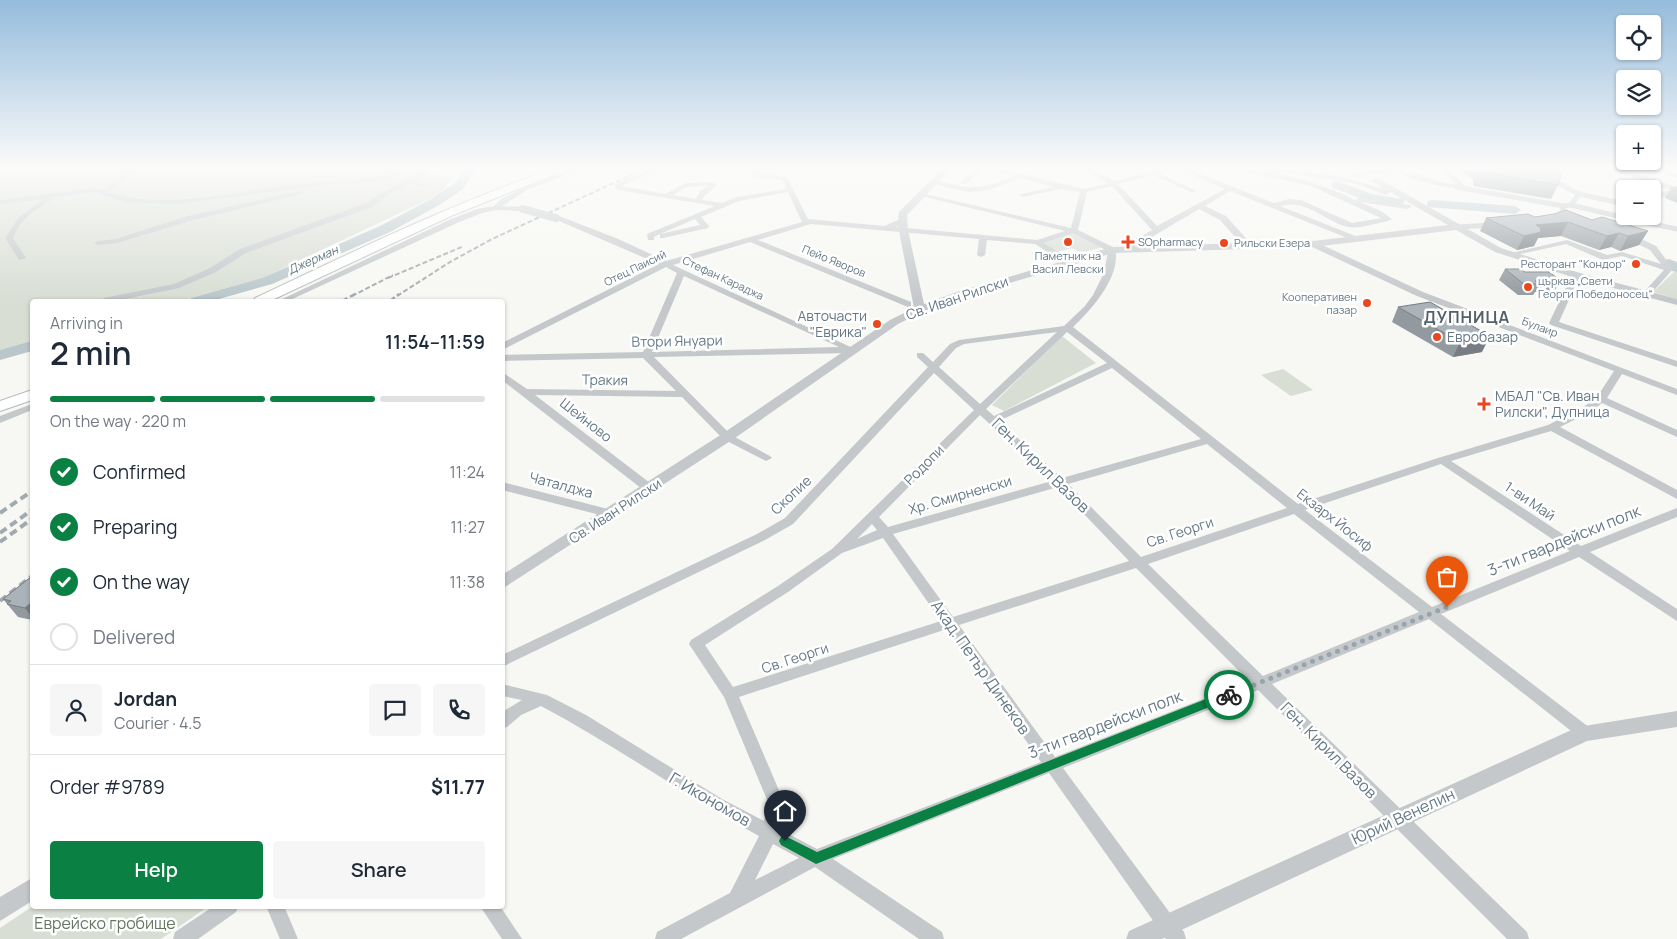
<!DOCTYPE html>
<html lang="en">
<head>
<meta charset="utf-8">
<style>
	:root { --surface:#fff; --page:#f6f6f7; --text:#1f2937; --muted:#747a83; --line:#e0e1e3; --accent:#0b8043 }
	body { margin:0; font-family:Manrope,sans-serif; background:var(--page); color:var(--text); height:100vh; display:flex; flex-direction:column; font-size:19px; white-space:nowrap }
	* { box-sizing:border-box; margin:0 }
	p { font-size:16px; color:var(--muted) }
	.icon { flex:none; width:28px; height:28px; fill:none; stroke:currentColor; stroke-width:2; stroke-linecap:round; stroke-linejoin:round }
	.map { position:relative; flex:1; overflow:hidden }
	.drawer { position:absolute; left:30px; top:299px; width:475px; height:610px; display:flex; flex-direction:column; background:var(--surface); border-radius:5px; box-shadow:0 1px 4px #0004 }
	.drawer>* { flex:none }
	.controls { position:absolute; left:1616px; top:15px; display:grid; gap:10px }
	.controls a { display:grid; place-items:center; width:45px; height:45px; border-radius:5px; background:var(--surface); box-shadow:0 1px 4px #0004; font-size:25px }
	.pin { position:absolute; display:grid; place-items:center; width:42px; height:42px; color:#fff; margin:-51px -21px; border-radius:50% 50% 50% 0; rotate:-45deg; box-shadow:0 0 5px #0007 }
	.pin .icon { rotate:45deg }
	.courier { position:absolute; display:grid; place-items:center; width:50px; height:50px; margin:-25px; border:4px solid #0b8043; border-radius:50%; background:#fff; color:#222; box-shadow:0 1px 6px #0007 }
	.overview em { font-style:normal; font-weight:600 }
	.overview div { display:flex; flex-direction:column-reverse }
	.overview { display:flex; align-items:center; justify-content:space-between; height:85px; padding:0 20px }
	h1 { font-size:32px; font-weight:600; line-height:38px }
	.bar { display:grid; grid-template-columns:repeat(4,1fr); gap:8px 5px; align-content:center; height:60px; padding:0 20px }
	.bar i { height:6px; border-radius:4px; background:var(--line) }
	.bar .current { background:var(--accent) }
	.bar p { grid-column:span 4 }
	.line { display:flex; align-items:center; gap:12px; padding:0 20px; border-top:1px solid var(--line) }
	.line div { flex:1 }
	.round { display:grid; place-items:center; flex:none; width:52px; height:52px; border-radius:5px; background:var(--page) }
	ol { padding:0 20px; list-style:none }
	li { display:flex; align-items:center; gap:15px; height:55px }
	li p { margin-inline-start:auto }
	li .icon { padding:5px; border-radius:50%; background:var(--accent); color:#fff; stroke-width:4 }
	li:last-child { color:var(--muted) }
	li i { width:28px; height:28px; border:2px solid var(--line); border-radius:50% }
	.action { display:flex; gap:10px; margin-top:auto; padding:10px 20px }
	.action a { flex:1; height:58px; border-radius:5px; background:var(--accent); color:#fff; font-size:20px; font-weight:600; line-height:58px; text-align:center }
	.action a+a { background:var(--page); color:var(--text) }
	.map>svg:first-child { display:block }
	.green { fill:#d8ded4 }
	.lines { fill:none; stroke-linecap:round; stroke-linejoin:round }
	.river { fill:#b9c7ca; fill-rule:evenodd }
	.primary-casing { stroke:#b5babe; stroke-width:2 }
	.pedestrian { stroke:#c4c8cb; stroke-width:5 }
	.minor { fill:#c4c8cb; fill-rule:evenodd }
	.tertiary { fill:#c4c8cb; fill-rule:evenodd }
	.primary { fill:#fff; fill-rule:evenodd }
	.rail-far2 { stroke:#a2aaaf; stroke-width:2; stroke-dasharray:5 2.5; stroke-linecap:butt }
	.rail-far1 { stroke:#a2aaaf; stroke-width:2.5; stroke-dasharray:6 3; stroke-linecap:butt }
	.rail { stroke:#a2aaaf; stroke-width:4; stroke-dasharray:8 4.5; stroke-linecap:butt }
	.minor-bridge { stroke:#c4c8cb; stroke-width:8 }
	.wall { fill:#929a9f }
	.shaded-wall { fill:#777d82 }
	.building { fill:#aab3b9; stroke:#777d82 }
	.route { fill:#0b8043 }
	.done { stroke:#97a4ac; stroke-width:5; stroke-dasharray:0 9 }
	.poi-dot { fill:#eb471f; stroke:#fff; stroke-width:2 }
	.labels { text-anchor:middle; stroke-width:5; stroke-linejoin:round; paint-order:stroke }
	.far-poi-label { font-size:11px; fill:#647886; stroke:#fff; text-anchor:start }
	.far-street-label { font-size:11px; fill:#647886; stroke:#fff }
	.far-water-label { font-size:12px; font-style:italic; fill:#607a82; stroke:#fff }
	.street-label { font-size:14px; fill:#647886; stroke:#fff }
	.poi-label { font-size:14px; fill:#647886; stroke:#fff; text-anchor:start }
	.far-district-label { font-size:16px; font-weight:bold; letter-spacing:1px; fill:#53616a; stroke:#fff }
	.near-street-label { font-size:16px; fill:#647886; stroke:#fff }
	.near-park-label { font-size:16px; fill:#66775f; stroke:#fff }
</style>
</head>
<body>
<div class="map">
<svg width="1677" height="939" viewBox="0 0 1677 939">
	<rect width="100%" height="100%" fill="#f7f7f3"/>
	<g class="green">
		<path d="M 0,169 L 404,169 L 400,171 L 453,177 L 440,194 L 260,279 L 180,301 L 32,301 L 32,342 L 0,350 Z"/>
		<path d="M 1074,232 L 1103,247 L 1081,253 L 1072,248 L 1057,252 L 1039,242 Z"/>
		<path d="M 1677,269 L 1677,299 L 1653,292 Z"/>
		<path d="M 1062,336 L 1096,363 L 1004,411 L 992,405 Z"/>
		<path d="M 1283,369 L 1313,390 L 1291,396 L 1261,375 Z"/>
		<path d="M 33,906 L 209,906 L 161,939 L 0,939 L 0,928 Z"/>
	</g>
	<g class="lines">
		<g class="river">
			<path d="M 464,169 L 476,169 L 463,189 L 441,204 L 390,232 L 272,284 L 212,301 L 188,301 L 191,298 L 262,278 L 380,226 L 433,198 L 455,183 Z"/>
			<path d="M 1337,181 L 1372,194 L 1403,199 L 1405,202 L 1399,206 L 1365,200 L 1333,188 L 1331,185 L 1333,182 Z"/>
			<path d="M 1433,200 L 1515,206 L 1521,210 L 1515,214 L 1428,207 L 1427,204 L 1428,201 Z"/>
			<path d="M 1669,259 L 1677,262 L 1677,272 L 1672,271 L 1662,263 L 1664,260 Z"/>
			<path d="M 32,341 L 32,351 L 0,360 L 0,350 Z"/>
		</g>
		<defs>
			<g id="primary">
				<path d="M 553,169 L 568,169 L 451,216 L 270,301 L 253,301 L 255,298 C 353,252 450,204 553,169 Z"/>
				<path d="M 32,390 L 32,400 L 0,411 L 0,401 Z"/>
			</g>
		</defs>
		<use href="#primary" class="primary-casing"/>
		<g class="pedestrian">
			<path d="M 1617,169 L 1677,190"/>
			<path d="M 1550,179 L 1579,194 L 1571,205 L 1564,206 L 1560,216 L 1556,218"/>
			<path d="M 1456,187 L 1564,206"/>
			<path d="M 1579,194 L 1625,204"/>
			<path d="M 1652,196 L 1677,192"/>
			<path d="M 1571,205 L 1634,220"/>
			<path d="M 1631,223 L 1634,220 L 1677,229"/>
			<path d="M 1457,227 L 1492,225"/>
		</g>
		<g class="minor">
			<path d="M 131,169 L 138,169 L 109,192 C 157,211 245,191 298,184 C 323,181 348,181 374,178 C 388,176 400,169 414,169 L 393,178 L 373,182 L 333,184 L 176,204 L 124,202 L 95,192 L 55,197 L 29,215 L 19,226 L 13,238 L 26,258 L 19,260 L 5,238 L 19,217 L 44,199 L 0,204 L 0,200 L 95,188 L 103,190 Z"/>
			<path d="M 422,169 L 429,169 L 417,181 L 427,185 L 427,187 L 410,184 L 393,191 L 372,207 L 246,253 L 216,272 L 179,288 L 115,301 L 100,301 L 104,298 L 174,284 L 210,268 L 240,249 L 366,203 L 389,189 L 413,177 Z"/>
			<path d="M 572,169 L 581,169 L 527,190 L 502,206 L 523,207 L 527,209 L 526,211 L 496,210 L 482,213 L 457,223 L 288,301 L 278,301 L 451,219 L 477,209 L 494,206 L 501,199 L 523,188 Z"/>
			<path d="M 650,169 L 659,169 L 621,186 L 665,194 L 686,183 L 713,182 L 716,184 C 713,191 706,192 702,200 L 722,203 L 737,197 L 786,189 L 782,180 L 755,177 L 750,174 L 754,169 L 760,169 L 758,173 L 787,177 L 808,219 L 1037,240 L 1065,231 L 917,195 L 921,193 L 1071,228 L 1080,192 L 1061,189 L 1023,197 L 1019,195 L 1021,194 L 1053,187 L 1020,178 L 989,190 L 968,192 L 945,187 L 932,182 L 935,180 C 967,189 982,191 1013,176 L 991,169 L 1002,169 L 1084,189 L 1108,183 L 1083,169 L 1091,169 L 1115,181 L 1162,169 L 1173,169 L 1160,174 L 1195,190 L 1195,192 L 1191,192 L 1153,175 L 1118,184 L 1157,226 L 1225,189 L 1179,169 L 1188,169 L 1274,203 L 1289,199 L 1301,200 L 1352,223 L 1381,218 L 1311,186 L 1231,169 C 1274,169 1317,181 1355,200 L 1359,198 L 1410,205 L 1411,207 L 1407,209 L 1360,202 L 1381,211 L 1392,219 L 1388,221 C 1378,223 1358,229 1349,227 C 1325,222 1307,198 1280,206 L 1358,237 L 1358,241 L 1355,241 L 1230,191 L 1205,206 L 1226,216 L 1252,245 L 1252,249 L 1246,249 L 1220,220 L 1199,209 L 1128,251 L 1125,251 L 1125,247 L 1152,230 L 1112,186 L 1087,192 L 1078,230 L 1115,248 C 1122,276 1091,310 1073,327 L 1298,504 L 1438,458 L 1548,425 L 1582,408 L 1597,397 L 1614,371 L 1417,296 L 1310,246 L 1310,242 L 1316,242 L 1423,292 L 1677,389 L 1677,395 L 1622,374 L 1607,398 L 1677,430 L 1677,437 L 1602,403 L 1590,412 L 1560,427 L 1677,490 L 1677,499 L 1551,431 L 1451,461 L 1581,546 L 1677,508 L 1677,517 L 1590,552 L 1677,609 L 1677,621 L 1579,557 L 1441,614 L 1590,728 L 1593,733 L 1590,738 L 1585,740 L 1580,738 L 1429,619 L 1272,684 L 1527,932 L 1529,939 L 1507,939 L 1258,690 L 1063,768 L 1184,932 L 1186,939 L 1166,939 L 1049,773 L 833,859 L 942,932 L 944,939 L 919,939 L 815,867 L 681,939 L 655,939 L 657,932 L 730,893 L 759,836 C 685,795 616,746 541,706 L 521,715 L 507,727 L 502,728 L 502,712 L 522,700 L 502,696 L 502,684 L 547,695 L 586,715 L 722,799 L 764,821 L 768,802 L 724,697 L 689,644 L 691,640 L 778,586 L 832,549 L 974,410 L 934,373 L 793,524 L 765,540 L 502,667 L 502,655 L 757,534 L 785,518 L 928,367 L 917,357 L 917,353 L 923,353 L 933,362 L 950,344 L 959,340 L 1064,326 L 1085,306 L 1093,295 L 1104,273 L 1108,251 L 1073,233 L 1043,243 L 1073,260 L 1073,264 L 1067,264 L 1035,244 L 987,240 L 985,255 L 981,257 L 977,255 L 979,239 L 811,224 L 758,240 L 911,302 L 911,306 L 908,307 L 750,242 L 673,265 L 857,350 L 852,353 L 654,357 L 731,435 L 770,456 L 772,458 L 766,461 L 723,439 L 682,397 L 535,395 L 654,486 L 656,489 L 654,492 L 646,492 L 502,380 L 502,372 L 527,389 L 676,391 L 643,358 L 502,361 L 502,355 L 643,352 L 677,273 L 666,267 L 502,350 L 502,343 L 659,264 L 552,218 L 559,216 L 616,238 L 666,261 L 802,222 L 788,192 L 739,201 L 701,217 L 709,226 L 708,228 L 663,238 L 660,238 L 660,234 L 654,237 L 654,240 L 648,240 L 647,234 L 715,206 L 618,190 L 615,188 L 615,184 ZM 707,186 L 700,191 L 696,199 L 673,195 L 687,187 ZM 695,219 L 700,225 L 660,234 ZM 684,276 L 839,347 L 652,352 ZM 1057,332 L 980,404 L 939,367 L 956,348 L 964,344 ZM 1067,332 L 1107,363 L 994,416 L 986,409 ZM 1112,368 L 1201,439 L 1062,478 L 999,421 ZM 980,415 L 1052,481 L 888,527 L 879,517 ZM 1207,444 L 1287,508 L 1141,557 L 1068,484 ZM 1441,464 L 1570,551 L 1432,607 L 1305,510 ZM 1058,487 L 1129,561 L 953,617 L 893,534 ZM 1294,514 L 1419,612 L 1263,676 L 1148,564 ZM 872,524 L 877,530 L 857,539 ZM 883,538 L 941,621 L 733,687 L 705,645 L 788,592 L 842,553 ZM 1136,568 L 1249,681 L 1055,757 L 959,625 ZM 947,629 L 1041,762 L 817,849 L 779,829 L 784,802 L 739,697 ZM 773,844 L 799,858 L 755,880 Z"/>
			<path d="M 977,169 L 984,169 L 965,184 L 961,184 L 961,182 Z"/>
			<path d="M 1392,169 C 1414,169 1434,184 1456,184 L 1441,169 L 1448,169 L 1465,186 C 1454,193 1403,177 1392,169 Z"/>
			<path d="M 1652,169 L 1662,169 L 1677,174 L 1677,178 Z"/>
			<path d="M 300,191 L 304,193 L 302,194 L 193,220 L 117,243 L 98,245 L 94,243 L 98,241 L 116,239 L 188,216 Z"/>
			<path d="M 1625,234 L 1631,234 L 1656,246 L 1673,269 L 1649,296 L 1646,297 L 1642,294 L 1664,270 L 1622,256 L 1603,260 L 1566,244 L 1511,256 L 1507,254 L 1567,240 L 1607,255 L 1622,252 L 1661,264 L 1650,250 L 1625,238 Z"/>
			<path d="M 1573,273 L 1579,273 L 1580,275 L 1559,322 L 1677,361 L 1677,367 L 1551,325 L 1549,323 Z"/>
			<path d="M 32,404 L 32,410 L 0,423 L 0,416 Z"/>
			<path d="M 502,482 L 612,510 L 618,514 L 612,518 L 502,490 Z"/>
			<path d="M 214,906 L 239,906 L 236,912 L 198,939 L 173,939 L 175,932 Z"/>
			<path d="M 266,906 L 284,906 L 298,939 L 280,939 Z"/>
			<path d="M 480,906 L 500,906 L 522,939 L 502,939 Z"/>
		</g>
		<g class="tertiary">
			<path d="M 942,169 L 951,169 L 907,215 L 908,230 L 924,304 L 960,291 L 1112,247 L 1313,241 L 1448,225 L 1390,192 L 1386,195 L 1354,183 L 1272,171 L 1268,169 C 1308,169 1347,177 1384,189 L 1371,180 L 1378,178 L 1501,248 L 1580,273 L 1677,299 L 1677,305 L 1572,277 L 1495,252 L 1456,230 L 1313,247 L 1113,253 L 968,295 L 924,311 L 898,324 L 732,440 L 502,589 L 502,575 L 722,434 L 890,320 L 914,308 L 898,226 L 885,231 L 880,228 L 898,220 L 899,212 Z"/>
			<path d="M 1377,169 L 1396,169 L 1392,171 L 1355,177 L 1351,175 Z"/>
			<path d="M 1677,711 L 1677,727 L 1587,741 L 1162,939 L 1126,939 L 1129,931 L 1578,727 Z"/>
			<path d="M 32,878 L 32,901 L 0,921 L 0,897 Z"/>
		</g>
		<use href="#primary" class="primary"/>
		<g class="rail-far2">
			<path d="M 388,278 L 464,246"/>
			<path d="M 352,296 L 393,275"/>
			<path d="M 397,296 L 450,262 L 492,239 L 644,169"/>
		</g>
		<g class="rail-far1">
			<path d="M 342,301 L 355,294"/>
			<path d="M 390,301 L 399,294"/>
		</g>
		<g class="rail">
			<path d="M 0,513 L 32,491"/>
			<path d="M 0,533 L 32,510"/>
			<path d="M 0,542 L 32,519"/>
			<path d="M 0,601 L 32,576"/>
		</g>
		<path class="minor-bridge" d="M 523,209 L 556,218"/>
	</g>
	<g class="wall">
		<path d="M 1457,169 L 1479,169 L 1558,185 L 1551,199 L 1473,186 L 1473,179 Z"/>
		<path d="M 1677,187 L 1677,203 L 1665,198 L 1671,188 Z"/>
		<path d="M 1535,217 L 1592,220 L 1648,231 L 1639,245 L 1620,251 L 1611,247 L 1599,250 L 1561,236 L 1538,238 L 1534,246 L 1517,250 L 1480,231 L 1486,218 Z"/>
		<path d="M 1505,269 L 1525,272 L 1560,280 L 1554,292 L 1535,292 L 1533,295 L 1518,295 L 1499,280 Z"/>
		<path d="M 1398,307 L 1482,352 L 1453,357 L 1392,322 Z"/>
		<path d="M 32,576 L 32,620 L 18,617 L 3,599 Z"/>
	</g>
	<g class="shaded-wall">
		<path d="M 1568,222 L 1561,236 L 1538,238 L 1534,246 L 1517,250 L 1524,236 L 1536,225 Z"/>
		<path d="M 1648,231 L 1639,245 L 1620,251 L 1628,236 Z"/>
		<path d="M 1619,233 L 1611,247 L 1599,250 L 1607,236 Z"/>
		<path d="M 1490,336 L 1482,352 L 1453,357 L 1460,342 Z"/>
		<path d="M 32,602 L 32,617 L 25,608 Z"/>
	</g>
	<g class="building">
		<path d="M 1479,169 L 1549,169 L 1562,173 L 1558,185 L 1479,171 Z"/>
		<path d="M 1677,187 L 1677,191 L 1671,188 Z"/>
		<path d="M 1566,210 L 1592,220 L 1602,217 L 1648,231 L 1628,236 L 1619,233 L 1607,236 L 1568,222 L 1536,225 L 1540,227 L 1541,232 L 1524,236 L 1486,218 L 1528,214 L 1535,217 L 1554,214 Z"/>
		<path d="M 1505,269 L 1520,269 L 1525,272 L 1549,272 L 1560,280 L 1535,281 L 1539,284 L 1524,284 Z"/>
		<path d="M 1430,302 L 1490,336 L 1460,342 L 1398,307 Z"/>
		<path d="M 32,576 L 32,602 L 25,608 L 7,604 L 11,601 L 3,599 Z"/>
	</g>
	<linearGradient id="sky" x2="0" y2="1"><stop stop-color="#95bcdc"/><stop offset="0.56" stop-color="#fbfbfa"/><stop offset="1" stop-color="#fbfbfa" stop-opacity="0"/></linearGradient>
	<rect width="1677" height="300" fill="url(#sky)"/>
	<path class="route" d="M 1229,690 L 1234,695 L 1232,698 L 816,864 L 781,845 L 779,841 L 781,837 L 785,836 L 817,852 Z"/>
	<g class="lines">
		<path class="done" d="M 1229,695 L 1447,607"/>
	</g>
	<g class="poi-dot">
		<circle cx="1068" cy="242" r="5"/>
		<path d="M1125.5 234.5h5v5h5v5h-5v5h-5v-5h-5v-5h5z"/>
		<circle cx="1224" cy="243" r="5"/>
		<circle cx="1636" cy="264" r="5"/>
		<circle cx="1528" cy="287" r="5"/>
		<circle cx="1367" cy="303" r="5"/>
		<circle cx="877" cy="324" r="5"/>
		<circle cx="1437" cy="337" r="5"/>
		<path d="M1481.5 396.5h5v5h5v5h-5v5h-5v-5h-5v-5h5z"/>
	</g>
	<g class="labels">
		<g class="far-poi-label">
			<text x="1138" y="246">SOpharmacy</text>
			<text x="1234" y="247">Рильски Езера</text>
			<text x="1068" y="260" text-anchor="middle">Паметник на<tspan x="1068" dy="13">Васил Левски</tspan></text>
			<text x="1626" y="268" text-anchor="end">Ресторант "Кондор"</text>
			<text x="1538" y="285">църква „Свети<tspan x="1538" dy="13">Георги Победоносец“</tspan></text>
			<text x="1357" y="301" text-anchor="end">Кооперативен<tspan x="1357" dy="13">пазар</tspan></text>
		</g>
		<g class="far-street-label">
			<text transform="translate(834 261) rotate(22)" y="4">Пейо Яворов</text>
			<text transform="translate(635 268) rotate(-26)" y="4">Отец Паисий</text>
			<text transform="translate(723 278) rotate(25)" y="4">Стефан Караджа</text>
			<text transform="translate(1540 327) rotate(21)" y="4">Булаир</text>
		</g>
		<g class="far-water-label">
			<text transform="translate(313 260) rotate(-24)" y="4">Джерман</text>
		</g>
		<g class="street-label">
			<text transform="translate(957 298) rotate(-19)" y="5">Св. Иван Рилски</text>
			<text transform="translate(677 341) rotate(-1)" y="5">Втори Януари</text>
			<text transform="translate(605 380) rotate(1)" y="5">Тракия</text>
			<text transform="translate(586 420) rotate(38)" y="5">Шейново</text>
			<text transform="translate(924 465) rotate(-45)" y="5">Родопи</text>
			<text transform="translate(561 485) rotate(15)" y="5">Чаталджа</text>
			<text transform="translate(791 495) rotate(-43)" y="5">Скопие</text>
			<text transform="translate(960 495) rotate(-16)" y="5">Хр. Смирненски</text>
			<text transform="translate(1530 501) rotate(34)" y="5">1-ви Май</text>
			<text transform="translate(615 511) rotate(-33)" y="5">Св. Иван Рилски</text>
			<text transform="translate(1335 520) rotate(38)" y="5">Екзарх Йосиф</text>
			<text transform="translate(1180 532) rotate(-18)" y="5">Св. Георги</text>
			<text transform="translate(795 658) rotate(-18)" y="5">Св. Георги</text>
		</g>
		<g class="poi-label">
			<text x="867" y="321" text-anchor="end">Авточасти<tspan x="867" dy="16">"Еврика"</tspan></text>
			<text x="1447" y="342">Евробазар</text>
			<text x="1495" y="401">МБАЛ "Св. Иван<tspan x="1495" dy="16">Рилски", Дупница</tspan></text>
		</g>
		<g class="far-district-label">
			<text x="1467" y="323">ДУПНИЦА</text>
		</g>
		<g class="near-street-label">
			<text transform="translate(1041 465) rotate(44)" y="6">Ген. Кирил Вазов</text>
			<text transform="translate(1564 540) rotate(-22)" y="6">3-ти гвардейски полк</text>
			<text transform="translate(981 667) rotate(55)" y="6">Акад. Петър Динеков</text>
			<text transform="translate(1105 724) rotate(-21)" y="6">3-ти гвардейски полк</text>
			<text transform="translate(1329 750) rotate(45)" y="6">Ген. Кирил Вазов</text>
			<text transform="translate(710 799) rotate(30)" y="6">Г. Икономов</text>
			<text transform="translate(1403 816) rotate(-25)" y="6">Юрий Венелин</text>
		</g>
		<g class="near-park-label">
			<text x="105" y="929">Еврейско гробище</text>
		</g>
	</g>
</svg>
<div class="controls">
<a><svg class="icon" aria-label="locate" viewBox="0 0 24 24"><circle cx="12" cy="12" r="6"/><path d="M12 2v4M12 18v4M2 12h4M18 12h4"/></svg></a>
<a><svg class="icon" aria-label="layers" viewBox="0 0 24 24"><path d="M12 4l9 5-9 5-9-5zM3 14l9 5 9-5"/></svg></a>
<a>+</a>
<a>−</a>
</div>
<div class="pin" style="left:1447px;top:607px;background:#ea580c"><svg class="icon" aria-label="bag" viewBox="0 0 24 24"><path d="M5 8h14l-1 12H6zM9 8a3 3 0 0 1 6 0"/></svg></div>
<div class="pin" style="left:785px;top:841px;background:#1f2937"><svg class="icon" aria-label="home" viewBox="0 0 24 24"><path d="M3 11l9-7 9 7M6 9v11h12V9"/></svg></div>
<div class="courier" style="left:1229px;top:695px"><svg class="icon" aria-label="bike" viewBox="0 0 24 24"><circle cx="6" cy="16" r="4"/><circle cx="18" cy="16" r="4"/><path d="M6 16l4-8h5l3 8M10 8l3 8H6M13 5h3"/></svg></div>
<section class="drawer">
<div class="overview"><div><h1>2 min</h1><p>Arriving in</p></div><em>11:54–11:59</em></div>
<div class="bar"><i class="current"></i><i class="current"></i><i class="current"></i><i></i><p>On the way · 220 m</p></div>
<ol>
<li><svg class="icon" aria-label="check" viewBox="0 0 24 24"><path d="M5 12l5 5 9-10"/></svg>Confirmed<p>11:24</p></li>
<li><svg class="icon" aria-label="check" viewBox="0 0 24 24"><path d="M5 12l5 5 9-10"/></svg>Preparing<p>11:27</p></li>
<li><svg class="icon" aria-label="check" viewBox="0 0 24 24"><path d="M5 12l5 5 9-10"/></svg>On the way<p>11:38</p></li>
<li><i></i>Delivered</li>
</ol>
<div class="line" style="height:90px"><a class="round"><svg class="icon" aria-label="person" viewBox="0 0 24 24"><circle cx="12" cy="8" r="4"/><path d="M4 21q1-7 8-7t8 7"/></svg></a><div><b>Jordan</b><p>Courier · 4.5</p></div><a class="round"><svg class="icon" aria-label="chat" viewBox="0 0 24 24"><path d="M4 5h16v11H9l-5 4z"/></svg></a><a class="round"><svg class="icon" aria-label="phone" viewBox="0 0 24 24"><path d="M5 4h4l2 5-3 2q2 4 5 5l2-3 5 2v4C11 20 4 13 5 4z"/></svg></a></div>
<div class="line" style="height:65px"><div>Order #9789</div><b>$11.77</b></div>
<div class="action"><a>Help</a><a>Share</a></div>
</section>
</div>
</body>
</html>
